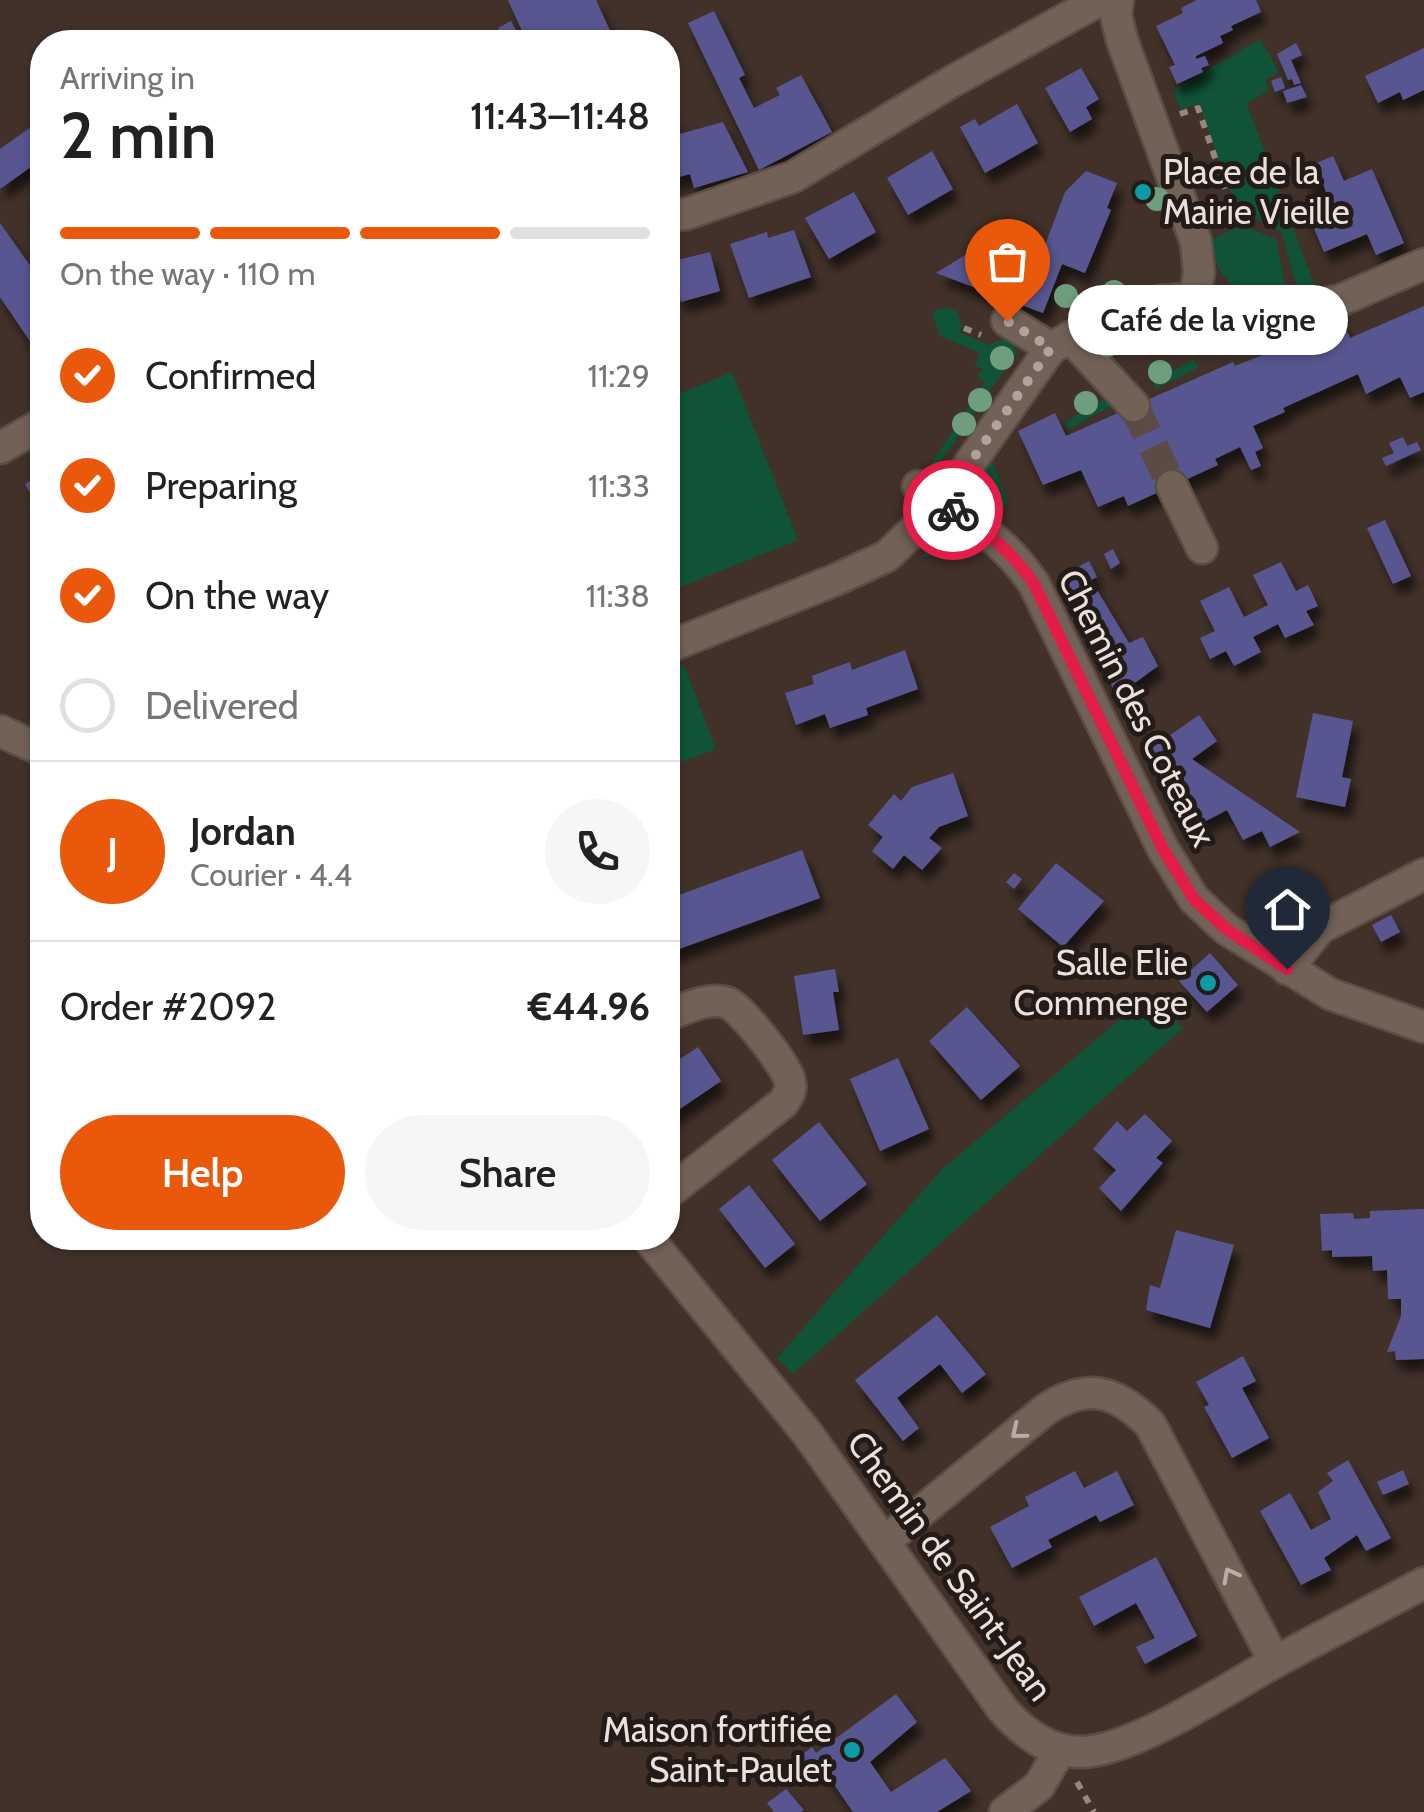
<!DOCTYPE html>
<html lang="en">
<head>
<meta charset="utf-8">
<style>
	:root { --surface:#fff; --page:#f6f6f6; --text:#222; --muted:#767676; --line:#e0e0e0; --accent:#ea580c }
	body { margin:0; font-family:Cabin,sans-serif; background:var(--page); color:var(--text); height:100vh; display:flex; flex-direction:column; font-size:38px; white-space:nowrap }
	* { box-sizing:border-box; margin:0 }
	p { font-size:32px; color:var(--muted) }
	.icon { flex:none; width:55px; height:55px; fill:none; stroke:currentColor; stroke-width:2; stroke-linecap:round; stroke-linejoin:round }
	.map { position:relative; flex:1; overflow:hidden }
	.sheet { position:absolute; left:30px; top:30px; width:650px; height:1220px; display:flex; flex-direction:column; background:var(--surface); border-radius:40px; box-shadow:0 2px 8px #0004 }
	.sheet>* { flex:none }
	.pin { position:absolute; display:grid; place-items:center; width:85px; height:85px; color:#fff; margin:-102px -42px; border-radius:50% 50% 50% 0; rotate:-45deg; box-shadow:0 0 10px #0007 }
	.pin .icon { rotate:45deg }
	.courier { position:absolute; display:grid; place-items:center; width:100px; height:100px; margin:-50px; border:8px solid #e11d48; border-radius:50%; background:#fff; color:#222; box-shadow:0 2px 12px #0007 }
	.bubble { position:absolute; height:70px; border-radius:35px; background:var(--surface); box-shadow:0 2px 8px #0004; font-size:32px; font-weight:600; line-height:70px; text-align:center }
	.summary em { font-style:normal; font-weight:600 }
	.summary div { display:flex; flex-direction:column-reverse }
	.summary { display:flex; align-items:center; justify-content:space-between; height:170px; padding:0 30px }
	h1 { font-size:65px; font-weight:600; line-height:75px }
	.bar { display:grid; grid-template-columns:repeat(4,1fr); gap:15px 10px; align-content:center; height:120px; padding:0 30px }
	.bar i { height:12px; border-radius:8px; background:var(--line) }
	.bar .current { background:var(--accent) }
	.bar p { grid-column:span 4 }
	.line { display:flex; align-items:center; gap:25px; padding:0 30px; border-top:2px solid var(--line) }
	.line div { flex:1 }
	.round { display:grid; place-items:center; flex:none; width:105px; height:105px; border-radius:52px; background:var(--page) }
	ol { padding:0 30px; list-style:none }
	li { display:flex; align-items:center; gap:30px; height:110px }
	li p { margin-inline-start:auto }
	li .icon { padding:10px; border-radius:50%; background:var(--accent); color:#fff; stroke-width:4 }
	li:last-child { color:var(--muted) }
	li i { width:55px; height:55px; border:5px solid var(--line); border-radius:50% }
	.cta { display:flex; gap:20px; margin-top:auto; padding:20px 30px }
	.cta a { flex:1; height:115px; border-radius:60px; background:var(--accent); color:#fff; font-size:40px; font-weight:600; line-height:115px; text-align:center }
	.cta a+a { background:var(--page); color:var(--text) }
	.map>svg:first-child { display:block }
	.grass { fill:#105336 }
	.building { fill:#585790; filter:url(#shadow) }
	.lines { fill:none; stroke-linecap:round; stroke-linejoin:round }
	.minor-tunnel { stroke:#5a4b44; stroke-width:30; stroke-dasharray:30 15; stroke-linecap:butt }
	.minor-casing { stroke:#5a4d46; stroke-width:35 }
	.path { stroke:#958881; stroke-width:6; stroke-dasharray:8 8; stroke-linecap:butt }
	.minor { stroke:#726157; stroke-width:30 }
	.tree { fill:#6f9e7e }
	.oneway { stroke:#bbada6 }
	.done { stroke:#b0a39d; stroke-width:10; stroke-dasharray:0 18 }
	.route { stroke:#e11d48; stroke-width:12 }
	.culture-dot { fill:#0f9aa8; stroke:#221b17; stroke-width:4 }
	.labels { text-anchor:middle; stroke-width:10; stroke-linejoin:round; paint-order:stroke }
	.poi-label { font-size:35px; fill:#ebe0db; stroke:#221b17; text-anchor:end }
	.street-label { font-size:35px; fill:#ebe0db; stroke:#221b17 }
</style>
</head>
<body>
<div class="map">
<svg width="1424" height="1812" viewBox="0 0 1424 1812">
	<defs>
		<filter id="shadow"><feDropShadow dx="6" dy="11" stdDeviation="5" flood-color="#0009"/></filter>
	</defs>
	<rect width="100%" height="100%" fill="#413129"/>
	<g class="grass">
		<path d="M 1260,39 L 1279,72 L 1265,80 L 1269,90 L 1247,104 L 1314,284 L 1297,289 L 1282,232 L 1246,213 L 1234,200 L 1198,103 L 1181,110 L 1173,91 Z"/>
		<path d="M 1241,225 L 1276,239 L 1286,289 L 1269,289 L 1259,295 C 1225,285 1216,275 1212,239 Z"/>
		<path d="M 947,307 L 957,312 L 962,326 L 959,332 L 988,345 L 1003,339 L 1010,341 L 1017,352 L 936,468 L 931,464 L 985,382 L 977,377 L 982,369 L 975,365 L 980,353 L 940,336 L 932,312 Z"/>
		<path d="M 1194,359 L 1198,368 L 1155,389 L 1154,381 Z"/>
		<path d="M 732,372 L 798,540 L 668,592 L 668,398 Z"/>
		<path d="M 1117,391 L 1122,400 L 1067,430 L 1065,422 Z"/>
		<path d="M 990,455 L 1008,502 L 994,519 L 977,494 L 980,473 Z"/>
		<path d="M 948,537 L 968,541 L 968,549 L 919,558 Z"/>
		<path d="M 684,665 L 716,749 L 668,767 L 668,671 Z"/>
		<path d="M 1150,994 L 1183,1028 L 793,1374 L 777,1358 L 941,1170 Z"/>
	</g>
	<g class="building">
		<path d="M 508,0 L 596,0 L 612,35 L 600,40 L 601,42 L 502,42 L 498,28 L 511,21 L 518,35 L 523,33 Z"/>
		<path d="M 1197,0 L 1256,0 L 1261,12 L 1231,26 L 1233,30 L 1220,36 L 1223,43 L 1196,56 L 1196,59 L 1205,56 L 1209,65 L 1201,68 L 1203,72 L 1177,84 L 1169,67 L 1175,65 L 1156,26 L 1183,13 L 1181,8 Z"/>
		<path d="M 714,11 L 745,75 L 739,78 L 754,108 L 780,95 L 776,88 L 801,75 L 832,132 L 759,170 L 688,23 Z"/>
		<path d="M 1296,43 L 1302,55 L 1291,60 L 1301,83 L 1294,85 L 1292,79 L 1288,80 L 1277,54 Z"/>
		<path d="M 1424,48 L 1424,90 L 1403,100 L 1400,92 L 1378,103 L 1365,76 Z"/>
		<path d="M 1081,68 L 1099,99 L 1086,107 L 1092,119 L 1070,132 L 1045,88 Z"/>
		<path d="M 1281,77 L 1285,88 L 1275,92 L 1271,81 Z"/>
		<path d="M 1301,85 L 1307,97 L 1287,103 L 1283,91 Z"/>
		<path d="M 1017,104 L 1038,143 L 985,173 L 960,127 L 975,119 L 979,126 Z"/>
		<path d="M 668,108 L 680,134 L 723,122 L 748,172 L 694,188 L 690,174 L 668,180 Z"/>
		<path d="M 38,122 L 42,128 L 42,159 L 0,189 L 0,149 Z"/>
		<path d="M 932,151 L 953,189 L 908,215 L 887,178 Z"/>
		<path d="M 1333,156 L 1344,181 L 1372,169 L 1404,243 L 1376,255 L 1367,234 L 1324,252 L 1304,205 L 1327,195 L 1323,184 L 1311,188 L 1302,169 Z"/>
		<path d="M 1086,171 L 1117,183 L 1107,208 L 1111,210 L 1085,273 L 1062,264 L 1043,313 L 936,273 L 970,252 L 1033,277 L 1065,192 Z"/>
		<path d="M 854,192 L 876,232 L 829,259 L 805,218 Z"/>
		<path d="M 0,223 L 36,274 L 32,278 L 42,293 L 42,359 L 0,297 Z"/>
		<path d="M 794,230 L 811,277 L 749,298 L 730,244 L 767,232 L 768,238 Z"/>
		<path d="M 710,252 L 720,291 L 681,302 L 677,288 L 668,290 L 669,262 Z"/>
		<path d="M 1424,306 L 1424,392 L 1410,398 L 1400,377 L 1366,394 L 1358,374 L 1283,408 L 1285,412 L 1253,426 L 1263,448 L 1255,452 L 1261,466 L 1251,470 L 1240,447 L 1215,459 L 1218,465 L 1128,506 L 1124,496 L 1098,507 L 1081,470 L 1043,485 L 1018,431 L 1055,413 L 1066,436 L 1233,362 L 1235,366 L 1343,323 L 1350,338 Z"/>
		<path d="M 1403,437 L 1407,446 L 1417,442 L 1421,450 L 1386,466 L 1382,458 L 1394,453 L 1389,443 Z"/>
		<path d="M 42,474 L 42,514 L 25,484 Z"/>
		<path d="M 1385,520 L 1411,576 L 1393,584 L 1367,528 Z"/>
		<path d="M 1113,549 L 1120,563 L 1111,569 L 1104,554 Z"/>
		<path d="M 1089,561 L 1097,577 L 1091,580 L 1129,643 L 1143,637 L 1158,666 L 1117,696 L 1057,578 Z"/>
		<path d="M 1281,562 L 1296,591 L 1308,585 L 1318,606 L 1306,611 L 1314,625 L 1285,638 L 1278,624 L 1253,637 L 1261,652 L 1234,666 L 1226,651 L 1210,659 L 1200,638 L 1215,631 L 1200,601 L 1229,587 L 1244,617 L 1268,605 L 1253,575 Z"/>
		<path d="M 905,650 L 918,689 L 866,708 L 868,715 L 830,728 L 825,714 L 796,725 L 785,693 L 814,684 L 812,676 L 833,668 L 850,662 L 852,670 Z"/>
		<path d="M 1313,713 L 1353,721 L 1342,777 L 1351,779 L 1345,807 L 1296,797 Z"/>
		<path d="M 1199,715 L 1217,741 L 1192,759 L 1300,832 L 1270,847 L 1262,831 L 1243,840 L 1227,810 L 1187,831 L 1146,752 Z"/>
		<path d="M 953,773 L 968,816 L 939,827 L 929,838 L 942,848 L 922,870 L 904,855 L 893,869 L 872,851 L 883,837 L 868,825 L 894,794 L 901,801 L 912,787 Z"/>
		<path d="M 802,850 L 820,898 L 668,953 L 668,899 Z"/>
		<path d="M 1056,863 L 1104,901 L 1063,947 L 1018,909 Z"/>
		<path d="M 1014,873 L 1022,879 L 1014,889 L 1006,882 Z"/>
		<path d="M 1391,915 L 1400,932 L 1381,942 L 1372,925 Z"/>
		<path d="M 1210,953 L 1238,985 L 1207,1012 L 1179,981 Z"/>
		<path d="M 835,969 L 839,992 L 833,992 L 839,1030 L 803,1035 L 794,976 Z"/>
		<path d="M 967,1007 L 1020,1066 L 981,1100 L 929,1041 Z"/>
		<path d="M 698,1047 L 721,1081 L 668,1117 L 668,1067 Z"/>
		<path d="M 898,1058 L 929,1129 L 880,1151 L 850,1079 Z"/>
		<path d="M 1145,1114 L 1172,1141 L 1156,1158 L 1163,1163 L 1121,1211 L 1099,1188 L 1116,1170 L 1093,1149 L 1117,1121 L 1127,1131 Z"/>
		<path d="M 819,1122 L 867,1184 L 820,1221 L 772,1160 Z"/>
		<path d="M 749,1185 L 795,1244 L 765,1268 L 719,1209 Z"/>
		<path d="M 1424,1209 L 1424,1359 L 1396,1360 L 1395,1351 L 1387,1352 L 1401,1316 L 1401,1299 L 1388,1299 L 1387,1270 L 1373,1271 L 1372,1256 L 1332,1257 L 1332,1250 L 1322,1251 L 1320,1214 L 1353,1213 L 1354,1219 L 1370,1218 L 1370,1211 Z"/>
		<path d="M 1176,1230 L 1234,1245 L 1210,1328 L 1146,1310 L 1150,1285 L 1160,1288 Z"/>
		<path d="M 937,1315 L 986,1374 L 962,1393 L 940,1364 L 897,1398 L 919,1428 L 903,1441 L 855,1380 Z"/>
		<path d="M 1243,1356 L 1256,1381 L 1242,1388 L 1269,1438 L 1232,1458 L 1204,1407 L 1209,1405 L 1196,1382 Z"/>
		<path d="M 1348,1460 L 1391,1538 L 1366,1551 L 1357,1535 L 1324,1558 L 1331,1570 L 1301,1585 L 1260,1511 L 1290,1493 L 1311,1530 L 1331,1519 L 1318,1492 L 1333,1481 L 1327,1473 Z"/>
		<path d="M 1403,1470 L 1409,1484 L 1383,1495 L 1377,1482 Z"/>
		<path d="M 1075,1471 L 1084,1488 L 1117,1471 L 1134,1505 L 1100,1522 L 1096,1515 L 1048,1540 L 1052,1547 L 1012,1568 L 990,1527 L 1029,1506 L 1025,1497 Z"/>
		<path d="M 1156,1557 L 1197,1636 L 1145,1664 L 1136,1647 L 1155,1638 L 1136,1603 L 1094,1626 L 1079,1597 Z"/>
		<path d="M 896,1694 L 917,1722 L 870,1762 L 891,1792 L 945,1758 L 971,1791 L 937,1812 L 853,1812 L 820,1764 L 812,1771 L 799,1757 L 812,1747 L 816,1753 Z"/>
		<path d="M 786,1789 L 804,1810 L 801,1812 L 774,1812 L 767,1803 Z"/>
	</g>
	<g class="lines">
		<path class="minor-tunnel" d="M 1134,406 L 1172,486"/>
		<defs>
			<g id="minor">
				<path d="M 1118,0 L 1116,15 L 1122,40 L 1196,242 L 1199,272 L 1195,298"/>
				<path d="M 668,216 L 686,214 L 793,177 L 951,82 L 1100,0"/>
				<path d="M 1007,321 L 1051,348"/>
				<path d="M 1070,337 L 1134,406"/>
				<path d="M 0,448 L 42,424"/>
				<path d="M 918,486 C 966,522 999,532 1034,584 L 1163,849 L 1194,899 L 1226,929 L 1330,994 L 1424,1027"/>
				<path d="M 1172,486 L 1202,548"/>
				<path d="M 668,647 L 835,580 L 887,556 L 942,503 L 1051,348 L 1113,314 L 1159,301 L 1195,298 L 1246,309 L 1299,309 L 1341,300 L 1424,264"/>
				<path d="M 0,731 L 42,750"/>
				<path d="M 1287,969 L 1320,928 L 1424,874"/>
				<path d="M 668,1015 C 685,1009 709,996 728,1003 C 742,1009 788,1067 790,1082 C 792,1091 788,1095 783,1103 L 668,1193"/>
				<path d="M 648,1238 L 807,1433 L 1003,1710 C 1024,1733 1048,1752 1081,1752 C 1132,1752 1228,1688 1275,1662 C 1324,1635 1374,1610 1424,1583"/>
				<path d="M 884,1542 L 1045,1410 C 1087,1382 1115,1390 1150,1424 L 1275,1662"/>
				<path d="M 1005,1812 L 1039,1786 L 1060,1750"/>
			</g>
		</defs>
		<use href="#minor" class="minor-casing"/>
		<g class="path">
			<path d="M 1180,114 L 1198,108 L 1235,216"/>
			<path d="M 964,328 L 981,335"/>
			<path d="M 1077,1782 L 1094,1812"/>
		</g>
		<use href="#minor" class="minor"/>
	</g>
	<g class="tree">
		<circle cx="1157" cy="199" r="12"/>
		<circle cx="1114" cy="292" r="12"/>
		<circle cx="1066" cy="296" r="12"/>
		<circle cx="1151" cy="333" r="12"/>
		<circle cx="1108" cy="345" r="12"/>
		<circle cx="1002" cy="358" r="12"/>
		<circle cx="1160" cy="372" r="12"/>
		<circle cx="980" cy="400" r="12"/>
		<circle cx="1086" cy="403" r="12"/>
		<circle cx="964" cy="424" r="12"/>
	</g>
	<defs><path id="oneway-chevron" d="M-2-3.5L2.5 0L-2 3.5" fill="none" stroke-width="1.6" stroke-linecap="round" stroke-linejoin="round" transform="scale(2.5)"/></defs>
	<g class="oneway">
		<use href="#oneway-chevron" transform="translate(1018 1432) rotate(141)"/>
		<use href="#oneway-chevron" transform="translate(1230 1575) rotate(-118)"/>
	</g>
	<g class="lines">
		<path class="done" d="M 953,510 L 942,503 L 1051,348 L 1007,321"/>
		<path class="route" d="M 953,510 C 987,532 1012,551 1034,584 L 1163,849 L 1194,899 L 1226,929 L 1287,969"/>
	</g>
	<g class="culture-dot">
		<circle cx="1143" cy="192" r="10"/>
		<circle cx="1208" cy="983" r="10"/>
		<circle cx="852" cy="1750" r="10"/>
	</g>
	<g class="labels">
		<g class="poi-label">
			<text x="1163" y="184" text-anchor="start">Place de la<tspan x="1163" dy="40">Mairie Vieille</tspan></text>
			<text x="1188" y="975">Salle Elie<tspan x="1188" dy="40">Commenge</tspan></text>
			<text x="832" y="1742">Maison fortifiée<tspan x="832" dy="40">Saint-Paulet</tspan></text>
		</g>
		<g class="street-label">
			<text transform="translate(1137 708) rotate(63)" y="12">Chemin des Coteaux</text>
			<text transform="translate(950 1566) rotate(54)" y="12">Chemin de Saint-Jean</text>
		</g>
	</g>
</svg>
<div class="pin" style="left:1007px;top:321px;background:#ea580c"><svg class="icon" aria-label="bag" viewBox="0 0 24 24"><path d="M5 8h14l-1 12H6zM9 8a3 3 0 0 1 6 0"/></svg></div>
<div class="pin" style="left:1287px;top:969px;background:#1f2937"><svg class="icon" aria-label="home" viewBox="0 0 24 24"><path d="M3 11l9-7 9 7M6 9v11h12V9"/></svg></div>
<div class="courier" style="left:953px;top:510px"><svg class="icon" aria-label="bike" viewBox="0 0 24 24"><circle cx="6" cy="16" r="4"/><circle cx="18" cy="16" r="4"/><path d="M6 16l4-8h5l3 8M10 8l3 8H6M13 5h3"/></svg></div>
<div class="bubble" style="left:1068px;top:285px;width:280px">Café de la vigne</div>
<section class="sheet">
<div class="summary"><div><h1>2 min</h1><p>Arriving in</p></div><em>11:43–11:48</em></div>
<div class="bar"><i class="current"></i><i class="current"></i><i class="current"></i><i></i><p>On the way · 110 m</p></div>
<ol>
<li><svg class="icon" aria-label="check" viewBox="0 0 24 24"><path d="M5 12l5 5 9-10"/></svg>Confirmed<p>11:29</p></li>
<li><svg class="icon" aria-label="check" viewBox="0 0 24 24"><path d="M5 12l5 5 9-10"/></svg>Preparing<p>11:33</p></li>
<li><svg class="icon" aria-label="check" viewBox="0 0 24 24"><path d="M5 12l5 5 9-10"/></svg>On the way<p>11:38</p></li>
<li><i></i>Delivered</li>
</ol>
<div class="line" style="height:180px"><b class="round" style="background:var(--accent);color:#fff">J</b><div><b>Jordan</b><p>Courier · 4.4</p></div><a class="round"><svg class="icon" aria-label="phone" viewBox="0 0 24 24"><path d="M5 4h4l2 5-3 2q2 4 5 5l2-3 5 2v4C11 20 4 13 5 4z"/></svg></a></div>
<div class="line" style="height:130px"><div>Order #2092</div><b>€44.96</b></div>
<div class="cta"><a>Help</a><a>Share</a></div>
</section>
</div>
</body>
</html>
